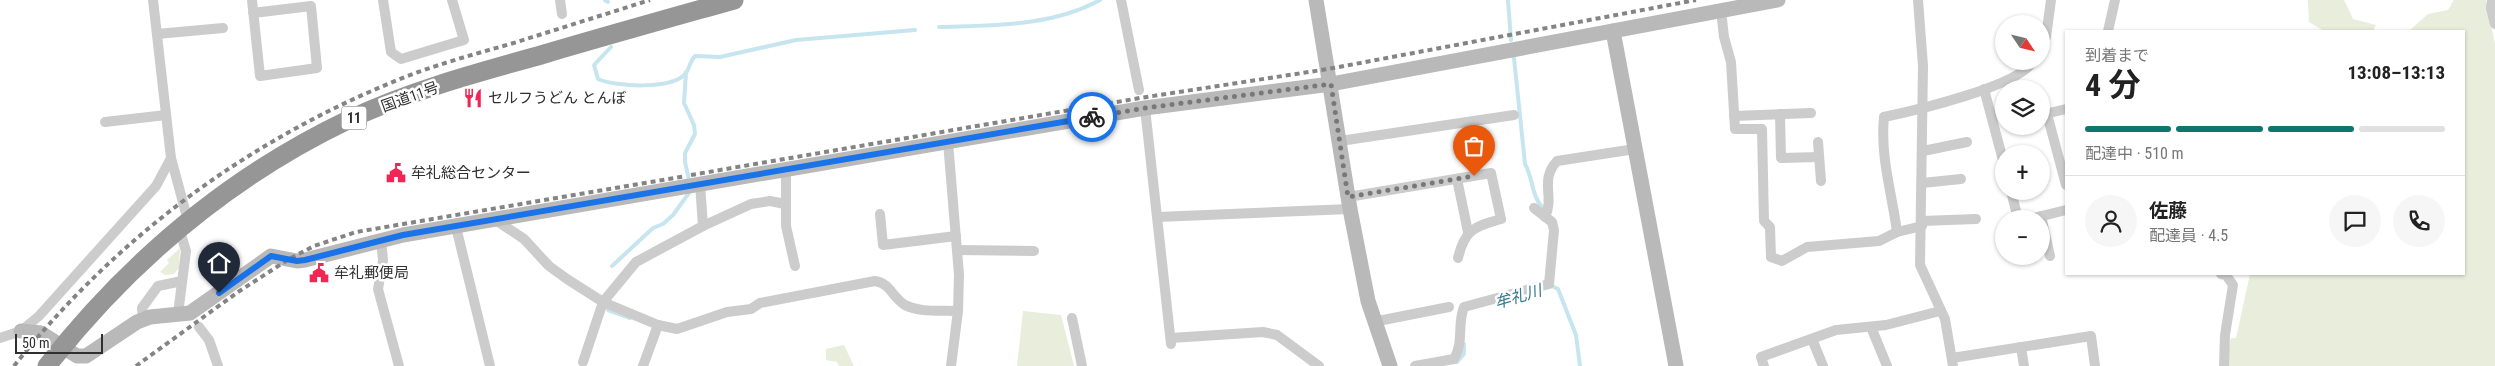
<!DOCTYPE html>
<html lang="ja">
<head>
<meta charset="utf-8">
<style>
	:root { --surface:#fff; --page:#f6f6f6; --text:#222; --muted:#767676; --line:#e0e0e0; --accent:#0f766e }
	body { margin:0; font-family:"Roboto Condensed","Noto Sans JP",sans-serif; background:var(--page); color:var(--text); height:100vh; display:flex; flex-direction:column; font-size:19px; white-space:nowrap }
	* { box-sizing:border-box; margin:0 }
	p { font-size:16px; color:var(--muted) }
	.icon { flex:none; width:28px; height:28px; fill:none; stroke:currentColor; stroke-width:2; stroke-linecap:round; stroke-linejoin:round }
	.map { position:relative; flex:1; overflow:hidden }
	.sheet { position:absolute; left:2065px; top:30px; width:400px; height:245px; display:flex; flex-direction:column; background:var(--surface); border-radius:0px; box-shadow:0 1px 4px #0004 }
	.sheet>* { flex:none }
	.needle { width:32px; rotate:125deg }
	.fabs { position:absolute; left:1995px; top:15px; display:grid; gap:10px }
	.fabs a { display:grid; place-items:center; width:55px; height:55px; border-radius:50%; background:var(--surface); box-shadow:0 1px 4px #0004; font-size:25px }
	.scale { position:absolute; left:15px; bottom:12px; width:88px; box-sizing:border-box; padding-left:5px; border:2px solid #2f2f2f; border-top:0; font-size:14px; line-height:18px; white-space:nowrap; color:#2f2f2f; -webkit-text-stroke:4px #fff; paint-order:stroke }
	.pin { position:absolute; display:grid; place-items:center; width:42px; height:42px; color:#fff; margin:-51px -21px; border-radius:50% 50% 50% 0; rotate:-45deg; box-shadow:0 0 5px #0007 }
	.pin .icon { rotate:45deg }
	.courier { position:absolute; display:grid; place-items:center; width:50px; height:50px; margin:-25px; border:4px solid #1a73e8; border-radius:50%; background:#fff; color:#222; box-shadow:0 1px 6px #0007 }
	.summary em { font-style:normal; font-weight:700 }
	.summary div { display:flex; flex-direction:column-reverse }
	.summary { display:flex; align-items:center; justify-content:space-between; height:85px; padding:0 20px }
	h1 { font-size:32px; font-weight:700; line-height:38px }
	.bar { display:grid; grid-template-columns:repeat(4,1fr); gap:8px 5px; align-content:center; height:60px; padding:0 20px }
	.bar i { height:6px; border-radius:4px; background:var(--line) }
	.bar .active { background:var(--accent) }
	.bar p { grid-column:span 4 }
	.line { display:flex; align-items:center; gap:12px; padding:0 20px; border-top:1px solid var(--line) }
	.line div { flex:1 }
	.round { display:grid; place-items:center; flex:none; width:52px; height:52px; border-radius:26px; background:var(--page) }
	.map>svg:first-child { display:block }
	.green { fill:#e8eddc }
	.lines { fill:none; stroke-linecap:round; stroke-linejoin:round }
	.stream { stroke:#c7e5ee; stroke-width:4 }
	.street { stroke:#ccc; stroke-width:10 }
	.secondary { stroke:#b9b9b9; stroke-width:15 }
	.highway { stroke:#969696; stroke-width:19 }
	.rail { stroke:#848484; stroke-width:4; stroke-dasharray:5 4; stroke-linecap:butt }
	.done { stroke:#787878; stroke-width:5; stroke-dasharray:0 9 }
	.route { stroke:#1a73e8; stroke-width:6 }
	.labels { text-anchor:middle; stroke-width:5; stroke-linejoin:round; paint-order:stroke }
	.shield { fill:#fff; stroke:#6d6d6d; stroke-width:1 }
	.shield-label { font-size:14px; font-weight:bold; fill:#2f2f2f }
	.street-label { font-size:15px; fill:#2f2f2f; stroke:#fff }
	.poi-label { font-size:15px; fill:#2f2f2f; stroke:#fff; text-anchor:start }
	.water-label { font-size:16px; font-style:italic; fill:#367a8f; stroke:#fff }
</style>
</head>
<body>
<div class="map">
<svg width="2495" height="366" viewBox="0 0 2495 366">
	<rect width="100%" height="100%" fill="#fff"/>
	<g class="green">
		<path d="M 2308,0 L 2344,0 L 2353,19 L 2376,25 L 2373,31 L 2324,31 L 2309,22 Z"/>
		<path d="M 2454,0 L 2486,0 L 2495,44 L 2495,366 L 2224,366 L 2231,338 L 2236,338 L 2250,274 L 2464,274 L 2464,31 L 2409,31 L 2428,14 L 2448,10 Z"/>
		<path d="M 180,248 L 179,268 L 174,274 L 165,275 L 160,272 L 169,263 L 167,260 Z"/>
		<path d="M 1023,311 L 1061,315 L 1074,366 L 1017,366 Z"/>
		<path d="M 844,345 L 854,366 L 839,366 L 837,362 L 826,360 L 826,349 Z"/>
	</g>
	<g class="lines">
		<g class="stream">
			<path d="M 605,0 L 608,2"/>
			<path d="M 1508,0 L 1511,40"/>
			<path d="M 939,27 C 993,25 1051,27 1100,0"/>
			<path d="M 611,47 L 594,65 L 598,79 C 616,87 673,90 686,73 C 690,67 690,61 695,56 L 720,57 L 796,40 L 915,30"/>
			<path d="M 1514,58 L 1525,164 C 1534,180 1531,198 1545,210"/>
			<path d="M 686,72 L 684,103 L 694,125 L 695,134 L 685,153 L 685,162 L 689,180"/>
			<path d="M 612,266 L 653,228 L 663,224 L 673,215 L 689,193"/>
			<path d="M 1552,286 L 1558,289 L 1576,335 L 1580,366"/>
			<path d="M 608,310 L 630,318"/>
			<path d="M 1457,362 L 1464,354 L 1464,344"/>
		</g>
		<g class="street">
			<path d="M 252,0 L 260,76 L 317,68 L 311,6 L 253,13"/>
			<path d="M 383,0 L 391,52 L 401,59 L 464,40 L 452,0"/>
			<path d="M 560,0 L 562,14"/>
			<path d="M 1121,0 L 1139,90"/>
			<path d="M 1918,0 L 1923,66 L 1920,265 L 1945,319 L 1953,366"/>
			<path d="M 2492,0 L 2491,8 L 2495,24"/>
			<path d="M 1721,10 L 1724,37 L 1731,62 L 1735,129 L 1762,129 L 1764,221 L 1770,227 L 1771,257 L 1782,261 L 1807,247 L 1879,241 L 1897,232 L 1922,226"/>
			<path d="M 2108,31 L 2115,0"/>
			<path d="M 157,34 L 223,28"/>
			<path d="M 2041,46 L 2046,37 L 2051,0"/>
			<path d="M 1984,89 L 2004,164"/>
			<path d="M 1145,108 L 1171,344"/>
			<path d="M 1780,114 L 1781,158 L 1819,157"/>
			<path d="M 2047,114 L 2066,185"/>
			<path d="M 2041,115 L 2066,109"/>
			<path d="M 1734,116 L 1811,113"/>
			<path d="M 105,122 L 166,115"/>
			<path d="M 1340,141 L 1514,115"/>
			<path d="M 948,142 L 959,275 L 958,311 L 951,366"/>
			<path d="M 1818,142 L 1821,181"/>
			<path d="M 1923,151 L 1967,142"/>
			<path d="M 171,158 L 188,221"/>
			<path d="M 786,170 L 786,226 L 795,266"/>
			<path d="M 1457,179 L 1468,232"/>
			<path d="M 1922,183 L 1961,179"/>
			<path d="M 700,184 L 703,226"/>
			<path d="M 2011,191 L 2018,219"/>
			<path d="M 1348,197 L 1491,173 L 1501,219 C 1474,227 1465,229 1458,258"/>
			<path d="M 880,214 L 883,245 L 956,236"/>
			<path d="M 2041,216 L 2050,256"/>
			<path d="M 1158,217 L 1350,209"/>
			<path d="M 1545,217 C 1555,196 1539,181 1557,161 L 1635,149"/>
			<path d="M 494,219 L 524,239 L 549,266 L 567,279 L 603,302 L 658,325 L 677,329 L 727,312 L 751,309 L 760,303 L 875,281 C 890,283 892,297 905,305 C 920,313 942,310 958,311"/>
			<path d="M 2030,219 L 2066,210"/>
			<path d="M 1922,221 L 1976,219"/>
			<path d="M 456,227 L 490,366"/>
			<path d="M 1897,232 C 1892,193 1880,157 1884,117 C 1913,111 2020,86 2033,61"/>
			<path d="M 381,240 L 383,260 L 378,289 L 399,366"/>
			<path d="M 957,250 L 1034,251"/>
			<path d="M 2221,274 L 2226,275 L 2233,285 L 2225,335 L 2224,366"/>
			<path d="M 178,314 L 186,251 L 179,228"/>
			<path d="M 1072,318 L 1082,366"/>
			<path d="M 143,320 L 142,308 L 158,286 L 182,281"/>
			<path d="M 1373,322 L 1449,307"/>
			<path d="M 199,327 L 209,340 L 218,366"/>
			<path d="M 1871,327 L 1887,366"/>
			<path d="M 0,338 L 21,331 L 39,316 L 156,186 L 171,158 L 153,0"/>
			<path d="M 1171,338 L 1263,332 L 1277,335 L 1319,366"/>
			<path d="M 1812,339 L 1823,366"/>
			<path d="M 2021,347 L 2024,366"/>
			<path d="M 1952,358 L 2091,336 L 2095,366"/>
			<path d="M 583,362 L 603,302 L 636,262 L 703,226 L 751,204 L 770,201 L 785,204"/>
			<path d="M 643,366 L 658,325"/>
			<path d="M 1415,366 L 1454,359 C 1464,343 1457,324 1464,307 L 1549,284 L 1554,230 L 1552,222 L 1534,208"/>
			<path d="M 1764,366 L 1761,357 L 1836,330 L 1886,325 L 1940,311"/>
		</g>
		<g class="secondary">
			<path d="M 1316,0 L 1350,209 L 1368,301 L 1390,366"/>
			<path d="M 1613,31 L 1676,366"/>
			<path d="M 21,331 L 41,333 L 77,356 L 86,356 L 137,322 L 150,317 L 190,313 L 271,256 L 297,261 L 305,260 L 403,235 L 1145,108 L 1331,84 L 1778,0"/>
		</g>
		<path class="highway" d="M 47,366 C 128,263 229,177 348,120 C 409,91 476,73 541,55 C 605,36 670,18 734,0"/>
		<g class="rail">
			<path d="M 691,175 L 1140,98 L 1328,69 L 1696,0"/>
			<path d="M 14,366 C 117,236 251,138 405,77 C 441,63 479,53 517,42 C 561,28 606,14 650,0"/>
			<path d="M 136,366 L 238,292 L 289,259 L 314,246 L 356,232 L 686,176"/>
		</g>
	</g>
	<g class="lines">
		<path class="done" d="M 1092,117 L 1145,108 L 1331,84 L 1348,197 L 1474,176"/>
		<path class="route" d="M 219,293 L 271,256 L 297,261 L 305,260 L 403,235 L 1092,117"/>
	</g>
	<defs>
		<symbol id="restaurant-bare" viewBox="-9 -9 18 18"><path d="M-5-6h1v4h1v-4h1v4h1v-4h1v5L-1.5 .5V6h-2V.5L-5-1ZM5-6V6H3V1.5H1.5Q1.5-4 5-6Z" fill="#f02755" stroke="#fff" stroke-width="2.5" paint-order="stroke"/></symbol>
		<symbol id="civic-bare" viewBox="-9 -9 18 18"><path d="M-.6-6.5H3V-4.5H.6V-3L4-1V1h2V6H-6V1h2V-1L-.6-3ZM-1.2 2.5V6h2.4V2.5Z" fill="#f02755" stroke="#fff" stroke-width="2.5" paint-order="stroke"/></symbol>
	</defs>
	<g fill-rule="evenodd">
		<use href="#restaurant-bare" x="459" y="84" width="28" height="28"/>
		<use href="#civic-bare" x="382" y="159" width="28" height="28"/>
		<use href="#civic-bare" x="305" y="259" width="28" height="28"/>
	</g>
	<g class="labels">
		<rect class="shield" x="341.5" y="106.5" width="25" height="23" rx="4"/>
		<g class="shield-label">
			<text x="354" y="123">11</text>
		</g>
		<g class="street-label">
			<text transform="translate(410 97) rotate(-20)" y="5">国道11号</text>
		</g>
		<g class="poi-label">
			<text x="488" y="103">セルフうどん とんぼ</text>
			<text x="411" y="178">牟礼総合センター</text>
			<text x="334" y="278">牟礼郵便局</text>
		</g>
		<g class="water-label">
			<text transform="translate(1518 296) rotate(-16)" y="6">牟礼川</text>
		</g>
	</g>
</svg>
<div class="fabs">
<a><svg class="needle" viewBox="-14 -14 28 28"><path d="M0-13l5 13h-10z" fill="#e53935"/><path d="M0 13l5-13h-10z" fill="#767676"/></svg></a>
<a><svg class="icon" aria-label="layers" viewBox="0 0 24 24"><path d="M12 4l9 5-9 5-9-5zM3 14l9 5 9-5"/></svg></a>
<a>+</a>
<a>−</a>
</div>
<div class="scale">50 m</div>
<div class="pin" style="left:1474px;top:176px;background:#ea580c"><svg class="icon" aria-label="bag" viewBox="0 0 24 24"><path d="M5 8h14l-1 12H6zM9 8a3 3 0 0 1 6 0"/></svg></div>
<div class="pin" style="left:219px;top:293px;background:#1f2937"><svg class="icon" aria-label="home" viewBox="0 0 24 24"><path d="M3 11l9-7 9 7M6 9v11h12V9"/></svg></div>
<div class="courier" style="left:1092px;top:117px"><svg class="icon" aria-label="bike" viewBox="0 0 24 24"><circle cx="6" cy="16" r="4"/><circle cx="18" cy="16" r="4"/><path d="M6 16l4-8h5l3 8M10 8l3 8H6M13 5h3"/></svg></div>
<section class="sheet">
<div class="summary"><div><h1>4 分</h1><p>到着まで</p></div><em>13:08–13:13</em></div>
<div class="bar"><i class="active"></i><i class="active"></i><i class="active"></i><i></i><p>配達中 · 510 m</p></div>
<div class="line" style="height:90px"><a class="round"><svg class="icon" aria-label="person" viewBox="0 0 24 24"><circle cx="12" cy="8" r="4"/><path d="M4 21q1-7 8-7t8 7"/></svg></a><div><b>佐藤</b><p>配達員 · 4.5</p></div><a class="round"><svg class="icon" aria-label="chat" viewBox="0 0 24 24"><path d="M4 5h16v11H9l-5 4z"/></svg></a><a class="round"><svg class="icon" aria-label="phone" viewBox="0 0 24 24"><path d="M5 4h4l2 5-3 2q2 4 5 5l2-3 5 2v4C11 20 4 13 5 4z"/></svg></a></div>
</section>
</div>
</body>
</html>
